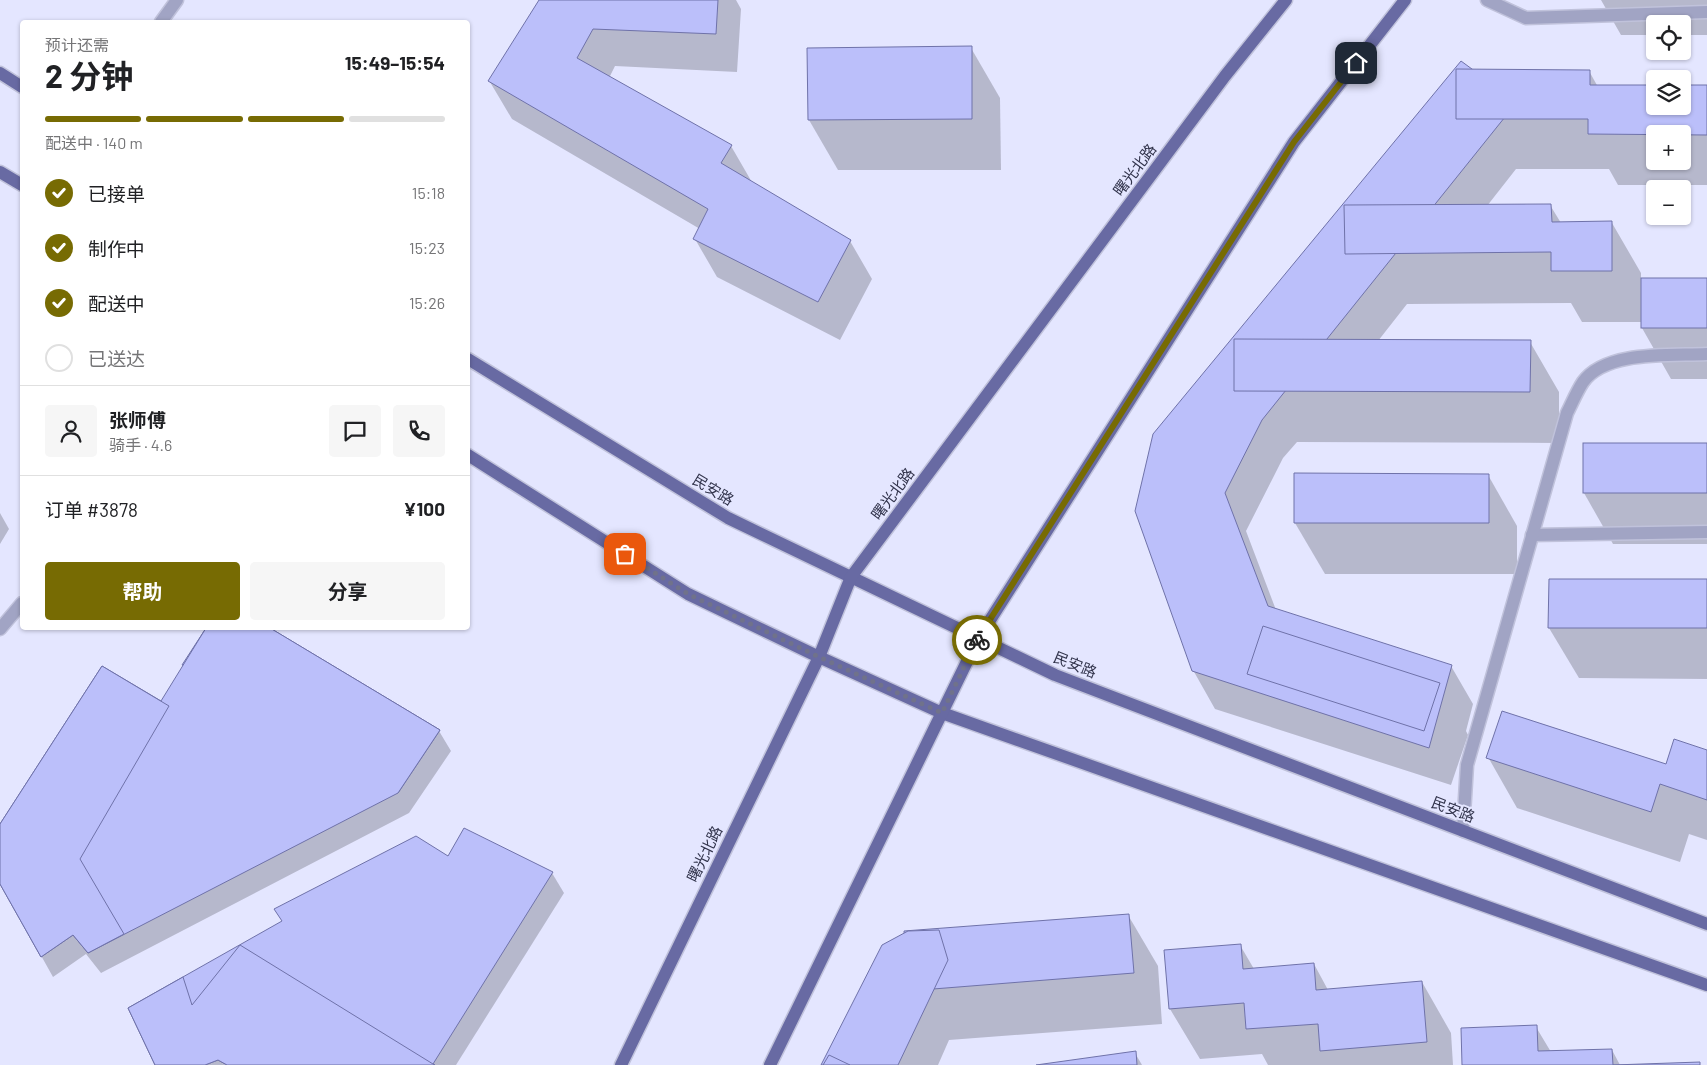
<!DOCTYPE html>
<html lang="zh">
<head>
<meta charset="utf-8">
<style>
	:root { --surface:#fff; --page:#f6f6f6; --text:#202124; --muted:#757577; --line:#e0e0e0; --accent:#776b03 }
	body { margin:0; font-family:Barlow,"Noto Sans SC",sans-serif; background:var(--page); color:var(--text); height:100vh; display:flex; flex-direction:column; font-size:19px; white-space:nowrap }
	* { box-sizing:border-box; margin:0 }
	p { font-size:16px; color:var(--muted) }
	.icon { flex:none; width:28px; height:28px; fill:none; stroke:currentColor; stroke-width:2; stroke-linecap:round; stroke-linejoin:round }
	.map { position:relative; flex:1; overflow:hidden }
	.side { position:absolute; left:20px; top:20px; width:450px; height:610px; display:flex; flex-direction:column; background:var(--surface); border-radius:5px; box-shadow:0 1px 4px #0004 }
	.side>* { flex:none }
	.buttons { position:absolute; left:1646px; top:15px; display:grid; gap:10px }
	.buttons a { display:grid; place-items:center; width:45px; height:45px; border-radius:5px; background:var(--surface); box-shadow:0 1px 4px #0004; font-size:25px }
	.pin { position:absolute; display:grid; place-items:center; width:42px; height:42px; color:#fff; margin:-21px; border-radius:10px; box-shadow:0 2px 8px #0006 }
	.courier { position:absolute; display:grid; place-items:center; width:50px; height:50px; margin:-25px; border:4px solid #776b03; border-radius:50%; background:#fff; color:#222; box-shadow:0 1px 6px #0007 }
	.head em { font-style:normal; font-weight:700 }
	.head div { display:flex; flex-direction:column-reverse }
	.head { display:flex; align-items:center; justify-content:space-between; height:85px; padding:0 25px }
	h1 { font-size:32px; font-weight:700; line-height:38px }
	.bar { display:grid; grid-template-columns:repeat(4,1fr); gap:8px 5px; align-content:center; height:60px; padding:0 25px }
	.bar i { height:6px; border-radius:4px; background:var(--line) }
	.bar .selected { background:var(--accent) }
	.bar p { grid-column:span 4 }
	.line { display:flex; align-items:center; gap:12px; padding:0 25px; border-top:1px solid var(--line) }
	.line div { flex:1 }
	.round { display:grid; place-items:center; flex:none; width:52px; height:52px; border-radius:5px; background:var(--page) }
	ol { padding:0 25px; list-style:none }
	li { display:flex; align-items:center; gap:15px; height:55px }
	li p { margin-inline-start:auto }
	li .icon { padding:5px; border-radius:50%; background:var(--accent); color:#fff; stroke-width:4 }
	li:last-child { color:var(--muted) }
	li i { width:28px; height:28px; border:2px solid var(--line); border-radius:50% }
	.action { display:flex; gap:10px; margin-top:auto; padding:10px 25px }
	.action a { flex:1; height:58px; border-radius:5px; background:var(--accent); color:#fff; font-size:20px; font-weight:700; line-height:58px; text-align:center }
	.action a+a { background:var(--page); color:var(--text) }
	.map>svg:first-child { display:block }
	.shadow { fill:#0003; fill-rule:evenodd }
	.building { fill:#bbbffa; stroke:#6f72a9 }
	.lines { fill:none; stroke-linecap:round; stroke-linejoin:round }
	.minor-casing { stroke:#c0c2db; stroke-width:15 }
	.major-casing { stroke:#c0c2db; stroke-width:15 }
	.minor { stroke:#a1a4c4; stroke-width:12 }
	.major { stroke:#686aa3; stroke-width:12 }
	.done { stroke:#70728b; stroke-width:5; stroke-dasharray:0 9 }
	.route { stroke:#776b03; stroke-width:6 }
	.labels { text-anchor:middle; stroke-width:4; stroke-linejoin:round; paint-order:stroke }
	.street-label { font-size:15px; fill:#32344c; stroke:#e4e6ff }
</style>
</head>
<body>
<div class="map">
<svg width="1707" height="1065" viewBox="0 0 1707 1065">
	<rect width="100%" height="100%" fill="#e4e6ff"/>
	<g class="shadow">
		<path d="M 540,0 L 736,0 L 741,9 L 737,72 L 615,66 L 609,78 L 731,146 L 753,184 L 850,241 L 872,279 L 840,340 L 717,277 L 695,239 L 700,229 L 512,119 L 490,82 Z"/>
		<path d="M 1601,0 L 1707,0 L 1707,35 L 1682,35 L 1682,24 L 1655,24 L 1655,35 L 1621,35 Z"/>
		<path d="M 971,48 L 1000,98 L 1001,170 L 838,170 L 809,120 Z"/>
		<path d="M 1472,70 L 1589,71 L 1598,87 L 1655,87 L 1655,106 L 1682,106 L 1707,87 L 1707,185 L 1618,185 L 1609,169 L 1516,169 L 1487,206 L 1550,205 L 1561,223 L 1612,223 L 1641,273 L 1641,279 L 1707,279 L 1707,379 L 1671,379 L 1642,328 L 1642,322 L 1582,322 L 1571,303 L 1407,304 L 1378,341 L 1530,342 L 1559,392 L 1559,443 L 1297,442 L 1283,458 L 1246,531 L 1276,610 L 1451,666 L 1473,704 L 1466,731 L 1468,735 L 1451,785 L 1215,709 L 1193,670 L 1136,511 ZM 1655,134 L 1682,134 L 1682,161 L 1655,161 Z"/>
		<path d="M 1707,444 L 1707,544 L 1613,544 L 1584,493 Z"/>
		<path d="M 1488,475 L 1517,526 L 1517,574 L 1325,574 L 1295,523 Z"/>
		<path d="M 0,513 L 9,529 L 0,544 Z"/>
		<path d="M 1707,580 L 1707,679 L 1579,678 L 1549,628 Z"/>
		<path d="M 208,628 L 267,628 L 439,731 L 451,751 L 409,813 L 101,973 L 86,954 L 53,977 L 0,882 L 0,827 L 162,703 Z"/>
		<path d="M 1707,751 L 1707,840 L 1689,834 L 1680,862 L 1517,808 L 1488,757 L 1666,766 Z"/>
		<path d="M 449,858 L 552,873 L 564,893 L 456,1065 L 157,1065 Z"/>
		<path d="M 1128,915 L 1158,966 L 1162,1024 L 949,1040 L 938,1065 L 825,1065 L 883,946 Z"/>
		<path d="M 1240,945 L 1254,969 L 1314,964 L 1328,990 L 1422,982 L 1451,1033 L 1453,1065 L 1268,1065 L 1262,1054 L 1200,1059 L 1170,1009 Z"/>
		<path d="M 1536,1027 L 1551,1052 L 1612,1050 L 1620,1065 L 1463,1065 Z"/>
		<path d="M 1135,1053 L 1142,1065 L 1045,1065 Z"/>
	</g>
	<g class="building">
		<path d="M 539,0 L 718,0 L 716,34 L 593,29 L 577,58 L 732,145 L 721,163 L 851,240 L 818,302 L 693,239 L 708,209 L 488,81 Z"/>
		<path d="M 972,46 L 972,119 L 808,120 L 807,48 Z"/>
		<path d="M 1461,61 L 1517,102 L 1262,420 L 1225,493 L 1268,606 L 1452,665 L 1429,748 L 1192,671 L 1135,511 L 1153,434 Z"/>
		<path d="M 1456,69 L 1590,70 L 1590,85 L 1655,85 L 1655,106 L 1682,106 L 1682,85 L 1707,85 L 1707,135 L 1588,134 L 1588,119 L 1456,119 Z"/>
		<path d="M 1551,204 L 1552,222 L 1612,221 L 1612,271 L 1551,271 L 1551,252 L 1345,254 L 1344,205 Z"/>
		<rect x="1641" y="278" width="66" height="50"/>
		<path d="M 1234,339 L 1531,340 L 1530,392 L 1234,391 Z"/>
		<rect x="1583" y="443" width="124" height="50"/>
		<path d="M 1294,473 L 1489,474 L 1489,523 L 1294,523 Z"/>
		<path d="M 1549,579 L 1707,579 L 1707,628 L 1548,628 Z"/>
		<path d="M 1263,626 L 1440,683 L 1424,731 L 1247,674 Z"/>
		<path d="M 206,628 L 270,628 L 440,730 L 398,793 L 182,665 Z"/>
		<path d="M 206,628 L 270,628 L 440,730 L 398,793 L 88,953 L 73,935 L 41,957 L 0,884 L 0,824 L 102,666 L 161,701 Z"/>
		<path d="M 102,666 L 169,706 L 80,859 L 124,934 L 88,953 L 73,935 L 41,957 L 0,884 L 0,824 Z"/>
		<path d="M 1502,711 L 1666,764 L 1674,739 L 1707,750 L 1707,800 L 1660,784 L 1651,812 L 1486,758 Z"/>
		<path d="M 464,828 L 553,872 L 433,1064 L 435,1065 L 227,1065 L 218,1060 L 205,1065 L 155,1065 L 128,1008 L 282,921 L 274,909 L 416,836 L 448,856 Z"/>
		<path d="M 1129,914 L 1134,973 L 908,991 L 904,931 Z"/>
		<path d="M 939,930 L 948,960 L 898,1065 L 821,1065 L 882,945 L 908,931 Z"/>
		<path d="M 1241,944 L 1243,969 L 1314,963 L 1316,990 L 1422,981 L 1427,1042 L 1320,1051 L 1318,1024 L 1246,1029 L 1244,1003 L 1169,1009 L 1164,950 Z"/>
		<path d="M 240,945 L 433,1064 L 435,1065 L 227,1065 L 218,1060 L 205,1065 L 155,1065 L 128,1008 L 183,977 L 192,1005 Z"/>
		<path d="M 1537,1025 L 1538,1051 L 1612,1049 L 1613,1065 L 1700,1062 L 1700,1065 L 1462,1065 L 1461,1028 Z"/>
		<path d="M 1136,1051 L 1137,1065 L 1036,1065 Z"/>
		<path d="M 829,1055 L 850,1065 L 823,1065 Z"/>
	</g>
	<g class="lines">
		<defs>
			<g id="minor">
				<path d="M 1487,0 L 1526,18 L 1707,12"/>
				<path d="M 161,22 L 177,0"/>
				<path d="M 1532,535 L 1707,532"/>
				<path d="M 0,629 L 22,603"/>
				<path d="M 1463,831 L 1467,765 L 1567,413 C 1572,403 1577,391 1583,382 C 1606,350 1671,356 1707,354"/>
			</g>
			<g id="major">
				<path d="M 0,73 L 22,87"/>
				<path d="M 0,172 L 22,185"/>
				<path d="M 468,359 L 728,518 L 1055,675 L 1707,924"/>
				<path d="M 468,455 L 688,594 L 819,657 L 942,713 L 1707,985"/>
				<path d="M 621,1065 L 819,657 L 851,577 L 1225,76 L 1286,0"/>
				<path d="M 770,1065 L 978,639 L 1294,142 L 1405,0"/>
			</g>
		</defs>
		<use href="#minor" class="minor-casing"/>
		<use href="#major" class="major-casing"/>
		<use href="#minor" class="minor"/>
		<use href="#major" class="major"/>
	</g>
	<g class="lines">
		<path class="done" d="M 625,554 L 688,594 L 819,657 L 942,713 L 977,640"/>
		<path class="route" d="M 977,640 L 1294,142 L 1356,63"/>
	</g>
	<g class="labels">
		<g class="street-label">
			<text transform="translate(1135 170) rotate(-53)" y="5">曙光北路</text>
			<text transform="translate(713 490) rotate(31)" y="5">民安路</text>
			<text transform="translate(893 494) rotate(-53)" y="5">曙光北路</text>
			<text transform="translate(1075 665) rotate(22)" y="5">民安路</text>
			<text transform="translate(1453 810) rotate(21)" y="5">民安路</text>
			<text transform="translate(705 854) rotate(-64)" y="5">曙光北路</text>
		</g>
	</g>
</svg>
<div class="buttons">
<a><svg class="icon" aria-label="locate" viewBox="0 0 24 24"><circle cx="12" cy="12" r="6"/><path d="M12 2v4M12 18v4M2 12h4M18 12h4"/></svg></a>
<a><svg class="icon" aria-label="layers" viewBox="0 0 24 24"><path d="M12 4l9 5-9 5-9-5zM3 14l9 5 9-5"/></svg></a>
<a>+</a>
<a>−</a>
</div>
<div class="pin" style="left:625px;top:554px;background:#ea580c"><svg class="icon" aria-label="bag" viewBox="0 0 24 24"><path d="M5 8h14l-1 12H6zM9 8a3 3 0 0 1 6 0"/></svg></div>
<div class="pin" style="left:1356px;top:63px;background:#1f2937"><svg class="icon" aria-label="home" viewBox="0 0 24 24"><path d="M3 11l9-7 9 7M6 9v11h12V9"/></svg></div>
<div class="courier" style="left:977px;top:640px"><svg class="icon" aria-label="bike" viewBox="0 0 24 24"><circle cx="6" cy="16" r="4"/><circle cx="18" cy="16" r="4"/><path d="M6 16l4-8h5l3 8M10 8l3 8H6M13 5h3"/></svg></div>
<section class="side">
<div class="head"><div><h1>2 分钟</h1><p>预计还需</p></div><em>15:49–15:54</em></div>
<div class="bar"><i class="selected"></i><i class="selected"></i><i class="selected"></i><i></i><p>配送中 · 140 m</p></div>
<ol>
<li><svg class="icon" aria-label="check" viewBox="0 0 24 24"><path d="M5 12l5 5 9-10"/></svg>已接单<p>15:18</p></li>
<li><svg class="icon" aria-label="check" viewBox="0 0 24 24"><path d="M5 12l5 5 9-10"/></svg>制作中<p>15:23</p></li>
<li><svg class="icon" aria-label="check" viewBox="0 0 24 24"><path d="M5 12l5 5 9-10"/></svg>配送中<p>15:26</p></li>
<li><i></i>已送达</li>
</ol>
<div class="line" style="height:90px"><a class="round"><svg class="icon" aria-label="person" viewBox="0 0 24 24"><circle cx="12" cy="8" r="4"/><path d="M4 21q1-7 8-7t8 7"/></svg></a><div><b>张师傅</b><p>骑手 · 4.6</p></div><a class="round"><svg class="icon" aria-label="chat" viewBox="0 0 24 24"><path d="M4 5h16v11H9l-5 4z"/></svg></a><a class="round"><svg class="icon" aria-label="phone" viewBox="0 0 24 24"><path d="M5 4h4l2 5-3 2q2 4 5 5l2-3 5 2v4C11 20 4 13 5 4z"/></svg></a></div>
<div class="line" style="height:65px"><div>订单 #3878</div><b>¥100</b></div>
<div class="action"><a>帮助</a><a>分享</a></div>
</section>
</div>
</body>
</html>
